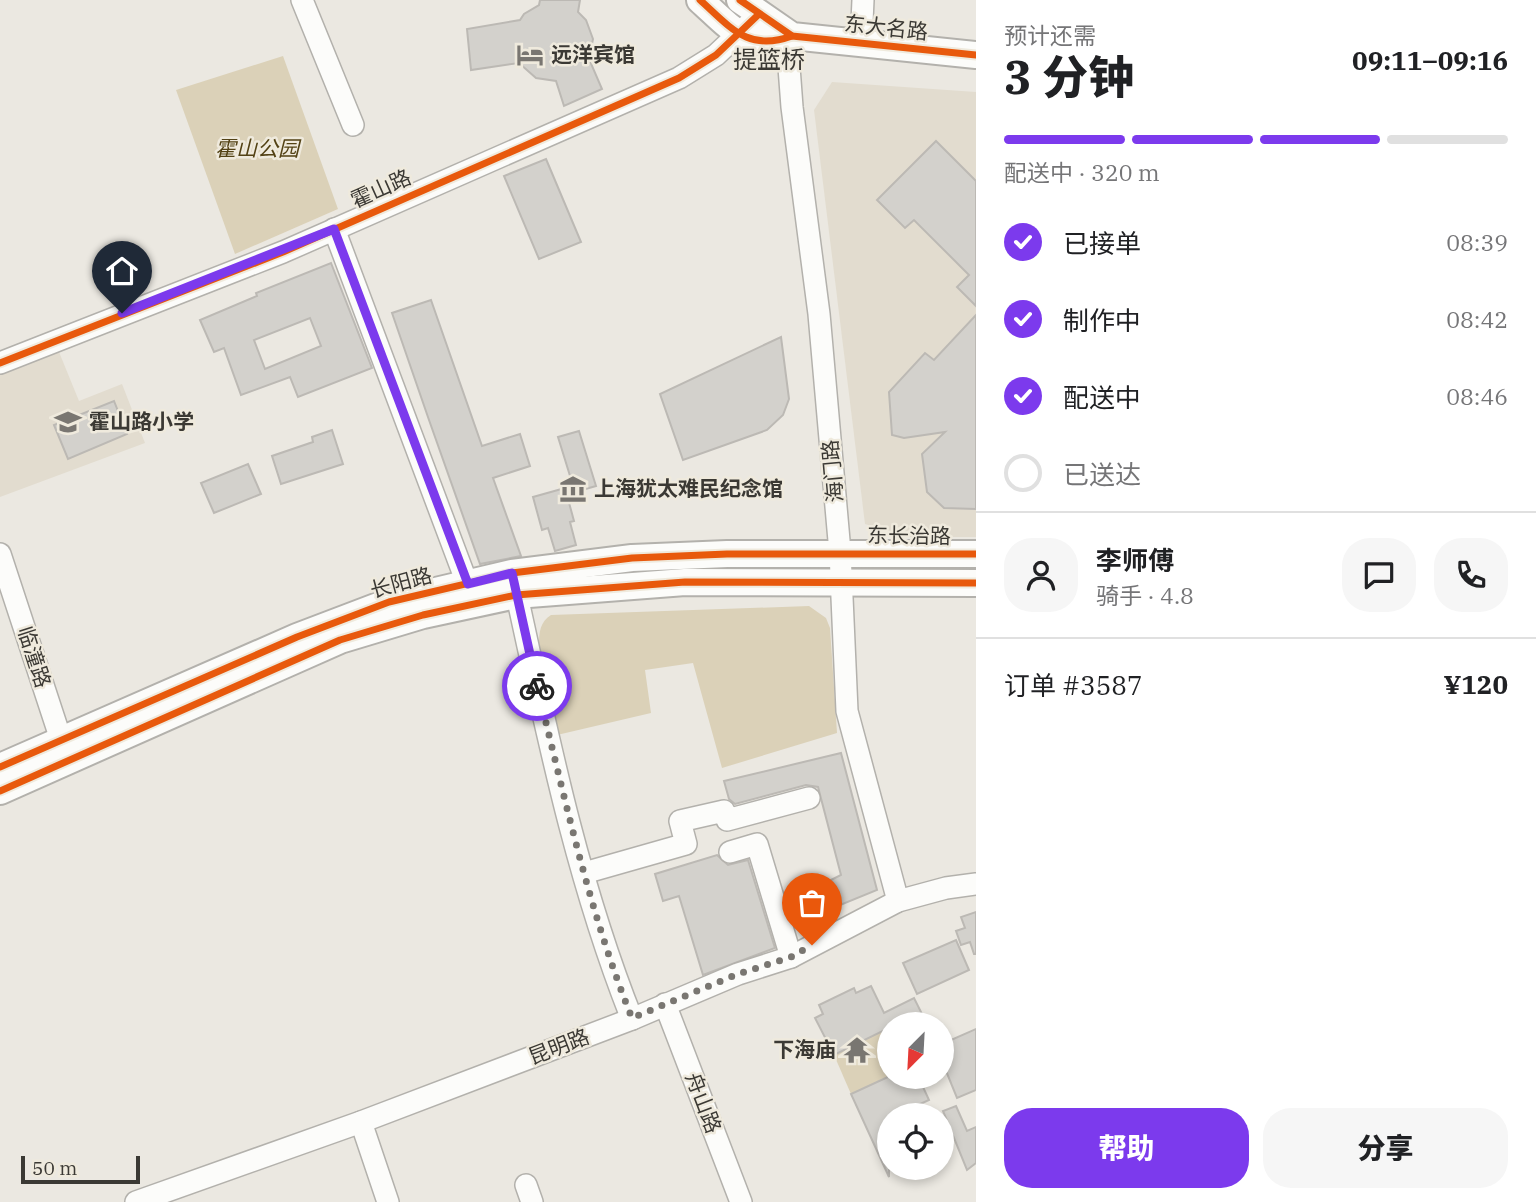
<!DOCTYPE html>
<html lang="zh">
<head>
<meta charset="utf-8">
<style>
	:root { --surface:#fff; --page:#f6f6f6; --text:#202124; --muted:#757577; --line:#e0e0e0; --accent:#7c3aed }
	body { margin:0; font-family:"IBM Plex Serif","Noto Sans SC",serif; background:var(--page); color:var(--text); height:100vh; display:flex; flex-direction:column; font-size:26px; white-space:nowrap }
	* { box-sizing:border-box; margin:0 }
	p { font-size:23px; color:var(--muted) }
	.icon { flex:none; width:38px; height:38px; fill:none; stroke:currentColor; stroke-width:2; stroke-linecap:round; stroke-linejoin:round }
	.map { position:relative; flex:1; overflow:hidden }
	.sheet { display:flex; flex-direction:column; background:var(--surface); width:560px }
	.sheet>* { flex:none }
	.needle { width:46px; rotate:204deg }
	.fabs { position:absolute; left:877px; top:1012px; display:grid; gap:14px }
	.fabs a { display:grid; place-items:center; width:77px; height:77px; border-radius:50%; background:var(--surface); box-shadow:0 4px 10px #0003; font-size:35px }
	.scale { position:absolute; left:21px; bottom:18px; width:119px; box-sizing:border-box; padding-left:7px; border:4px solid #3b3934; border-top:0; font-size:19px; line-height:24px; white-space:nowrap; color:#3b3934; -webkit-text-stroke:5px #efeadd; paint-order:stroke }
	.pin { position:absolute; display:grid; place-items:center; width:60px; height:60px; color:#fff; margin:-72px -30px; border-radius:50% 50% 50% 0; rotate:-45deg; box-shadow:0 0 7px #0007 }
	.pin .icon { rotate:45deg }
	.courier { position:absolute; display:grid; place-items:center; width:70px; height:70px; margin:-35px; border:5px solid #7c3aed; border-radius:50%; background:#fff; color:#222; box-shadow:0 2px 9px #0007 }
	.overview em { font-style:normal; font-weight:800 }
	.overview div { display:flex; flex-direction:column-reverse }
	.overview { display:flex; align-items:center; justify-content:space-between; height:119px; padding:0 28px }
	h1 { font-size:46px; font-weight:800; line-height:52px }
	.bar { display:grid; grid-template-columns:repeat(4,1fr); gap:10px 7px; align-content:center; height:84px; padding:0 28px }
	.bar i { height:9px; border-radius:5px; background:var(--line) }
	.bar .active { background:var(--accent) }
	.bar p { grid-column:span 4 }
	.line { display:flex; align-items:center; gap:18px; padding:0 28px; border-top:2px solid var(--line) }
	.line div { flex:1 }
	.round { display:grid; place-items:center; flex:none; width:74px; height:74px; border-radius:28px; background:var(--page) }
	ol { padding:0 28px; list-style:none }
	li { display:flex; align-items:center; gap:21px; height:77px }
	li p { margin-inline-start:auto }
	li .icon { padding:7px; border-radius:50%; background:var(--accent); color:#fff; stroke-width:4 }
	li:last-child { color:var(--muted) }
	li i { width:38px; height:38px; border:4px solid var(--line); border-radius:50% }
	.button { display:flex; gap:14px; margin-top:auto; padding:14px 28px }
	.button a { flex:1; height:80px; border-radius:28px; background:var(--accent); color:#fff; font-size:28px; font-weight:800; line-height:80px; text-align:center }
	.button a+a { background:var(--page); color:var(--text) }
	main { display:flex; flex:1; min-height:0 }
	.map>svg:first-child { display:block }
	.built { fill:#e2dccf }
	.green { fill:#dbd1b8 }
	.building { fill:#d3d1cc; stroke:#bcb9b4; stroke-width:2; fill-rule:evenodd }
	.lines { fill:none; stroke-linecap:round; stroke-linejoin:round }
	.minor-casing { stroke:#b3b1ac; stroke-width:24 }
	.major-casing { stroke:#b3b1ac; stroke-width:30 }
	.minor { stroke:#fcfcfa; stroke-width:21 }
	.major { stroke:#fcfcfa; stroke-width:26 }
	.cycleway-casing { stroke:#efeadd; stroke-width:11 }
	.cycleway { stroke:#e8590c; stroke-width:7 }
	.done { stroke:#797671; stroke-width:7; stroke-dasharray:0 12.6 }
	.route { stroke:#7c3aed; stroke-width:9 }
	.labels { text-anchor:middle; stroke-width:5; stroke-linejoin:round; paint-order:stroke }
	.street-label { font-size:21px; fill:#3b3934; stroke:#efeadd }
	.poi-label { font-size:21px; font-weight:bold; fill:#3b3934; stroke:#efeadd; text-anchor:start }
	.park-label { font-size:21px; font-style:italic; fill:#534215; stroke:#efeadd }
	.quarter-label { font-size:24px; fill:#3b3934; stroke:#efeadd }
</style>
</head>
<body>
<main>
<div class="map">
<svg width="976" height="1202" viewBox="0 0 976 1202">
	<rect width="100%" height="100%" fill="#ebe8e1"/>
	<g class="built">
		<path d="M 832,82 L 976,92 L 976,537 L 907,537 L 865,524 L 814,110 Z"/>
		<path d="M 59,352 L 79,401 L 122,384 L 145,443 L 0,497 L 0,375 Z"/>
	</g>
	<g class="green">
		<path d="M 283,56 L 338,209 L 235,254 L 176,90 Z"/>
		<path d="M 809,606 L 826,618 L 830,628 L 837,733 L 722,768 L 693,663 L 645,670 L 651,713 L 557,735 L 539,645 C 539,632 540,622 551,615 Z"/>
		<path d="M 889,1028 L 890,1076 L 851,1094 L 834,1055 Z"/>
	</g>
	<g class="building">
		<path d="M 540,0 L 580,0 L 578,12 L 586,20 L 593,39 L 589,59 L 602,89 L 564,106 L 556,81 L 536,78 L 519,63 L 471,70 L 467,29 L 520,20 L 524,14 L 539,5 Z"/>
		<path d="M 936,141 L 976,181 L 976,306 L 957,287 L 969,275 L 914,220 L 905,228 L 877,200 Z"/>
		<path d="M 546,159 L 581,242 L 539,259 L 504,176 Z"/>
		<path d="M 331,263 L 372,368 L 298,397 L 290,377 L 241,395 L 224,348 L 214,352 L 200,320 L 257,296 L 256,293 ZM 310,318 L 321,346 L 265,369 L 254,340 Z"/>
		<path d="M 431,300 L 482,446 L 520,434 L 530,466 L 493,478 L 521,556 L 480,564 L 429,420 L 392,313 Z"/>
		<path d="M 976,315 L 976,509 L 944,508 L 927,492 L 922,454 L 945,432 L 904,438 L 892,435 L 889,392 L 925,353 L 934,360 Z"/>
		<path d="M 781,337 L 789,399 L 783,415 L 767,430 L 683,460 L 660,394 Z"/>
		<path d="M 114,401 L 127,434 L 68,459 L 54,425 Z"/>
		<path d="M 332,430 L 343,464 L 281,484 L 272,456 L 313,442 L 312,437 Z"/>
		<path d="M 579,431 L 596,486 L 575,492 L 558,437 Z"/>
		<path d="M 248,464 L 261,494 L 214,513 L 201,483 Z"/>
		<path d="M 565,488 L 574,521 L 570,522 L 576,545 L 555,551 L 548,528 L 542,530 L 533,497 Z"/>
		<path d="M 841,753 L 877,890 L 828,910 L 817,887 L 841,875 L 818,787 L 806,785 L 735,804 L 729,799 L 724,781 Z"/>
		<path d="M 717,855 L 728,865 L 748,860 L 775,948 L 703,975 L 679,896 L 663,901 L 655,874 Z"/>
		<path d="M 976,912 L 976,954 L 974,954 L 970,942 L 961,945 L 956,931 L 965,928 L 961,917 Z"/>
		<path d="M 956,940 L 969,970 L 917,994 L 903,963 Z"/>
		<path d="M 871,986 L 884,1013 L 914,998 L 927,1024 L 889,1024 L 889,1028 L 834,1055 L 815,1018 L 823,1014 L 819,1005 L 854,988 L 856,993 Z"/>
		<path d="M 976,1029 L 976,1090 L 957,1098 L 942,1061 L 942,1044 Z"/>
		<path d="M 890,1076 L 918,1076 L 929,1100 L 896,1115 L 889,1115 L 889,1177 L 851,1094 Z"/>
		<path d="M 956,1106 L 967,1131 L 976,1127 L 976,1163 L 967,1170 L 943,1111 Z"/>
	</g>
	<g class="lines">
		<defs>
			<g id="minor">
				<path d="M 302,0 L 353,125"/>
				<path d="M 792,36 L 789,67 L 792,107 L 819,314 L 840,552 L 847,711 L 898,901"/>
				<path d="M 861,44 L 863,0"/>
				<path d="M 334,229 L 473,599"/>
				<path d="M 0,363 L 283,252 L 679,78 L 716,55 L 749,24"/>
				<path d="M 0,554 L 66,755"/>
				<path d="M 514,582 C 546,728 576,879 632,1019"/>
				<path d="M 730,852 L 757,844 L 791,957"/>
				<path d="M 584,873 L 686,844 L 680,821 L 724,811 L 727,820 L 809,798"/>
				<path d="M 665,1004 L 741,1202"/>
				<path d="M 361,1122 L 388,1202"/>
				<path d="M 526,1185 L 532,1202"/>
				<path d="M 136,1202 L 361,1122 L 632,1019 L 738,974 L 791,957 L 898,901 L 946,888 L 976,884"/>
			</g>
			<g id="major">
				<path d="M 700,0 C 731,28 748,52 792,36"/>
				<path d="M 740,0 L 792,36 L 976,55"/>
				<path d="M 0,767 L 297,637 L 389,602 L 512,573 L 632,558 L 727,554 L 976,554"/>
				<path d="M 0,791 L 340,640 L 423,615 L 516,595 L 685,582 L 976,583"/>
			</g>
		</defs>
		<use href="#minor" class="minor-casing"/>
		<use href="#major" class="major-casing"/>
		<use href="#minor" class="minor"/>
		<use href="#major" class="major"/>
		<defs>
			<g id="cycleway">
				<path d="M 700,0 C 731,28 748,52 792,36"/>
				<path d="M 740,0 L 792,36 L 976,55"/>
				<path d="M 0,363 L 283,252 L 679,78 L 716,55 L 758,15"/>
				<path d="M 0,767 L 297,637 L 389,602 L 512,573 L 632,558 L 727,554 L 976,554"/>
				<path d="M 0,791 L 340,640 L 423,615 L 516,595 L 685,582 L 976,583"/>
			</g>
		</defs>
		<use href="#cycleway" class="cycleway-casing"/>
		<use href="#cycleway" class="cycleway"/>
	</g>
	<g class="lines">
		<path class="done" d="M 537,686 C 565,798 589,912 632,1018 L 738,974 L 791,957 L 812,945"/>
		<path class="route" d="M 122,313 L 334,229 L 468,584 L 512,573 L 537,686"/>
	</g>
	<defs>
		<symbol id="hotel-bare" viewBox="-9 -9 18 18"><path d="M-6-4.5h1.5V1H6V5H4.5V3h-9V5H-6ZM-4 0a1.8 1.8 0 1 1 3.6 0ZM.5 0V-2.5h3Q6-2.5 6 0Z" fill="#797671" stroke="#efeadd" stroke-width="2.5" paint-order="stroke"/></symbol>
		<symbol id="school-bare" viewBox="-9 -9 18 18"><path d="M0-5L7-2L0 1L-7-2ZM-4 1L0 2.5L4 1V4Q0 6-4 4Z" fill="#797671" stroke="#efeadd" stroke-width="2.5" paint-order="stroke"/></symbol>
		<symbol id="museum-bare" viewBox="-9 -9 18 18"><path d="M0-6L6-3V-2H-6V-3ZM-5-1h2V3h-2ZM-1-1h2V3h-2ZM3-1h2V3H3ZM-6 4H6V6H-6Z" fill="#797671" stroke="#efeadd" stroke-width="2.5" paint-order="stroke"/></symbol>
		<symbol id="temple-bare" viewBox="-9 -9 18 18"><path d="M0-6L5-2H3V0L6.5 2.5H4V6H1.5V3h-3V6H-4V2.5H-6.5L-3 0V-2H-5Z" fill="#797671" stroke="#efeadd" stroke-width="2.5" paint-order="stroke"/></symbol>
	</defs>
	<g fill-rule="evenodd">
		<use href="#hotel-bare" x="511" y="36" width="38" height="38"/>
		<use href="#school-bare" x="49" y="403" width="38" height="38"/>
		<use href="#museum-bare" x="554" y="470" width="38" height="38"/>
		<use href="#temple-bare" x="838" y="1031" width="38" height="38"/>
	</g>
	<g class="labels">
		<g class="street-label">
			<text transform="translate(886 28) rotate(6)" y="7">东大名路</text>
			<text transform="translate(381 189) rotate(-24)" y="7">霍山路</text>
			<text transform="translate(833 471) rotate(-95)" y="7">海门路</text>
			<text transform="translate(909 536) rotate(1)" y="7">东长治路</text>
			<text transform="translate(401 583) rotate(-15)" y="7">长阳路</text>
			<text transform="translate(34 657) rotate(72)" y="7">临潼路</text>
			<text transform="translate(559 1047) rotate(-21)" y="7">昆明路</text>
			<text transform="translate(703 1103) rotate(69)" y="7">舟山路</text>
		</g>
		<g class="poi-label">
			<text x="551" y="62">远洋宾馆</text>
			<text x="89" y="429">霍山路小学</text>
			<text x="594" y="496">上海犹太难民纪念馆</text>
			<text x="836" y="1057" text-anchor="end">下海庙</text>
		</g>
		<g class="park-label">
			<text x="257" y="156">霍山公园</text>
		</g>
		<g class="quarter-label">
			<text x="769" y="68">提篮桥</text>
		</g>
	</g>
</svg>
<div class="fabs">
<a><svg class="needle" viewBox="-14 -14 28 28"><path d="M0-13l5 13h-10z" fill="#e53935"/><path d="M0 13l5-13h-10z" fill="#757577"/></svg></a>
<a><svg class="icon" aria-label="locate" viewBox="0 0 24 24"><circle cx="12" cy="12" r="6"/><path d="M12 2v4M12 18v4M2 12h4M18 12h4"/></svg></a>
</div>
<div class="scale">50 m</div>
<div class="pin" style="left:812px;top:945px;background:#ea580c"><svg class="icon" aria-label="bag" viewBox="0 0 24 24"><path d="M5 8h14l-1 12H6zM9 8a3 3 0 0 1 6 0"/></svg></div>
<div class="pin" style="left:122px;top:313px;background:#1f2937"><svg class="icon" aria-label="home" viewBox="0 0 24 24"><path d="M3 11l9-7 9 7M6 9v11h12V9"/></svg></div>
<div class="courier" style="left:537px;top:686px"><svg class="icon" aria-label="bike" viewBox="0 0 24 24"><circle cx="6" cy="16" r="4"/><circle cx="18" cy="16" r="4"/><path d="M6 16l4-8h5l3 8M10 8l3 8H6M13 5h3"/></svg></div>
</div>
<section class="sheet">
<div class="overview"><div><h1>3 分钟</h1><p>预计还需</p></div><em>09:11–09:16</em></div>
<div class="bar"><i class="active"></i><i class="active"></i><i class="active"></i><i></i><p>配送中 · 320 m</p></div>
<ol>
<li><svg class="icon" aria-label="check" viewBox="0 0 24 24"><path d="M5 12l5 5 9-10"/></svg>已接单<p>08:39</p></li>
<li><svg class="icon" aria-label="check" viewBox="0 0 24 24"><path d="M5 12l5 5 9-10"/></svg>制作中<p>08:42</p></li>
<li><svg class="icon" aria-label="check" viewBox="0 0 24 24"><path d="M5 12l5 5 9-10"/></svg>配送中<p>08:46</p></li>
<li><i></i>已送达</li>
</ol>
<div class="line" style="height:126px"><a class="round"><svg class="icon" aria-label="person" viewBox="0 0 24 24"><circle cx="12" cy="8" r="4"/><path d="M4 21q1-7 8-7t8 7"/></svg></a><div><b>李师傅</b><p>骑手 · 4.8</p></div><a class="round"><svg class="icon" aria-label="chat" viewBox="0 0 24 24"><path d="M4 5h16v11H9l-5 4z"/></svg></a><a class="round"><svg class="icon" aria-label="phone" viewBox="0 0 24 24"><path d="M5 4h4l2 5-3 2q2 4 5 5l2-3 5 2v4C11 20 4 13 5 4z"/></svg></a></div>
<div class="line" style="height:91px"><div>订单 #3587</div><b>¥120</b></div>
<div class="button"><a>帮助</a><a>分享</a></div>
</section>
</main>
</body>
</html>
